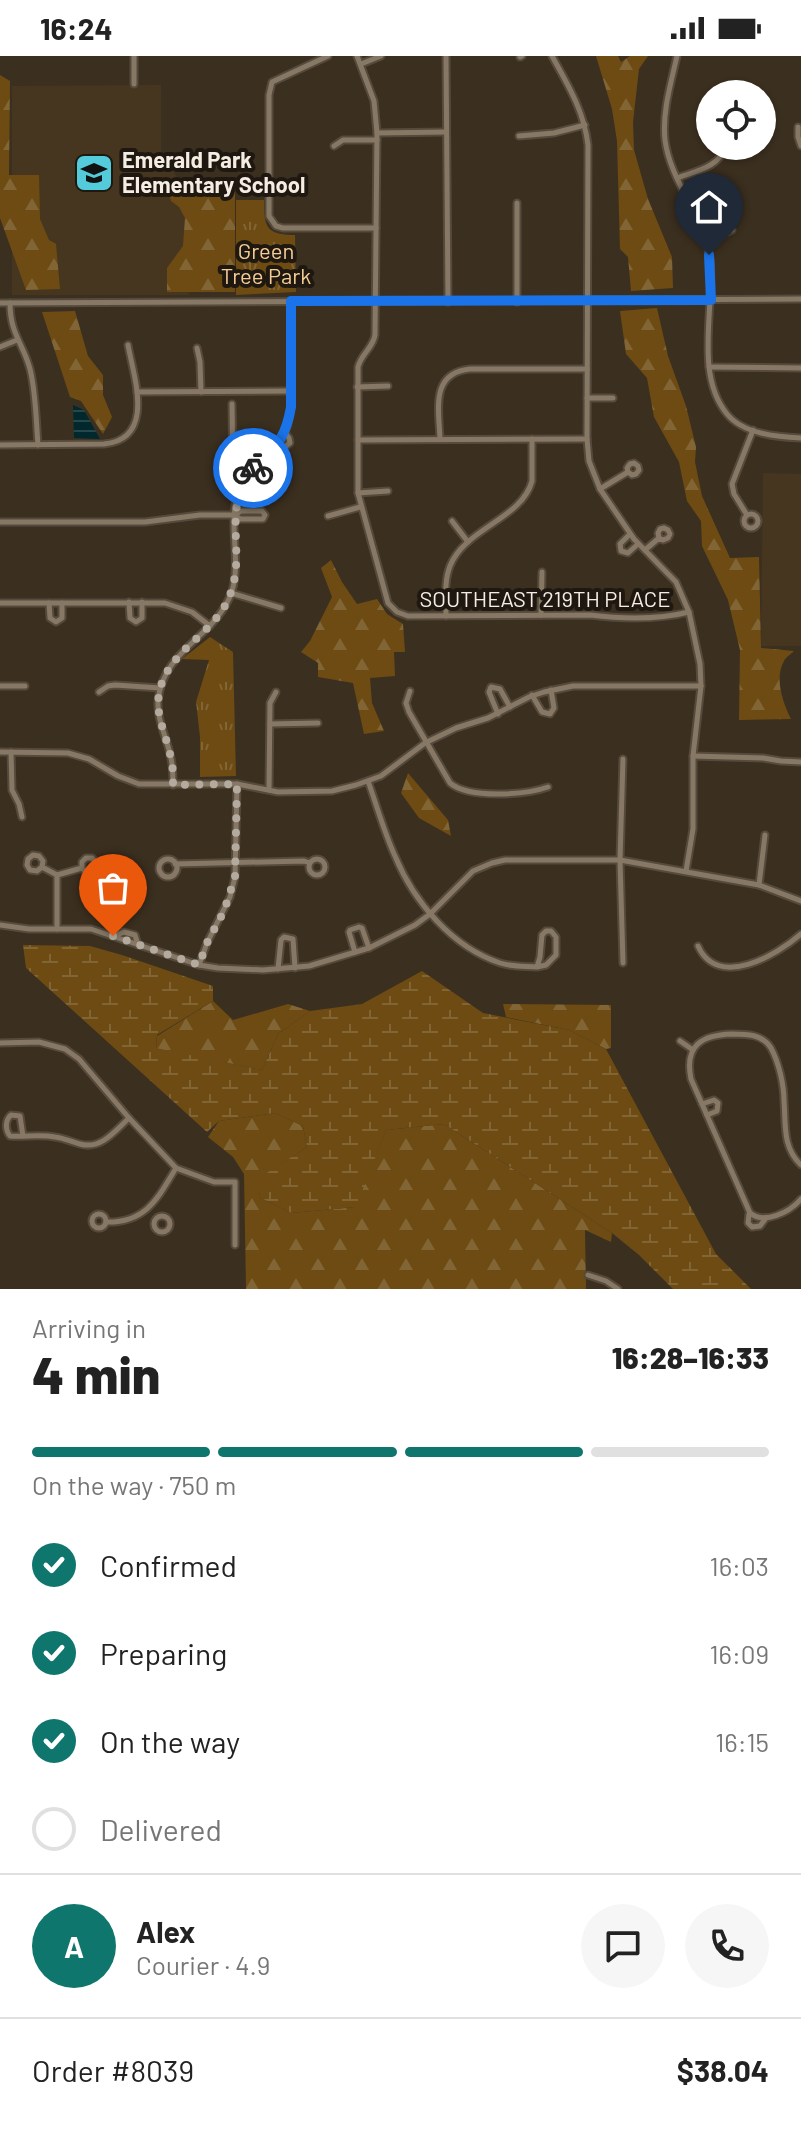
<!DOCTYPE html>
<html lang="en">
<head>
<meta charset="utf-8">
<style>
	:root { --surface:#fff; --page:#f6f6f6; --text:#222; --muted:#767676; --line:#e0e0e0; --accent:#0f766e }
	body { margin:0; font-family:Barlow,sans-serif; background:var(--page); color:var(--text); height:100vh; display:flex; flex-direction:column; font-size:30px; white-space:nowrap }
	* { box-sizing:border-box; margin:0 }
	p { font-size:26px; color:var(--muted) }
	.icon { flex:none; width:44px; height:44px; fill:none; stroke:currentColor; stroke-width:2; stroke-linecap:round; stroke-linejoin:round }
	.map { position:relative; height:1233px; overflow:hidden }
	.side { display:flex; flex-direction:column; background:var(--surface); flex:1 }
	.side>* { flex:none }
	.fabs { position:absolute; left:696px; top:24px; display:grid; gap:16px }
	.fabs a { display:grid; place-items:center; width:80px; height:80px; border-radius:50%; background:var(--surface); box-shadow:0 2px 6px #0004; font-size:40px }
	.pin { position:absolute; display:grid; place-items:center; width:68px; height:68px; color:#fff; margin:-82px -34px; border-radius:50% 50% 50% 0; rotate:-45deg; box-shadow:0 0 8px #0007 }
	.pin .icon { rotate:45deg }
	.courier { position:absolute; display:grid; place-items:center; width:80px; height:80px; margin:-40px; border:6px solid #1a73e8; border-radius:50%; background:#fff; color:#222; box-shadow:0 2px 10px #0007 }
	.summary em { font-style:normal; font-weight:800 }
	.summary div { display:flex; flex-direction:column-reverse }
	.summary { display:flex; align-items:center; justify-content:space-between; height:136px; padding:0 32px }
	h1 { font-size:52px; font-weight:800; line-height:60px }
	.bar { display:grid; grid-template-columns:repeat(4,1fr); gap:12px 8px; align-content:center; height:96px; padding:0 32px }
	.bar i { height:10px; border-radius:6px; background:var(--line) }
	.bar .active { background:var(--accent) }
	.bar p { grid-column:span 4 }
	.line { display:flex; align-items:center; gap:20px; padding:0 32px; border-top:2px solid var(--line) }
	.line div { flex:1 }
	.round { display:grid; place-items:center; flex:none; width:84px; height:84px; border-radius:42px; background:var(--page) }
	ol { padding:0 32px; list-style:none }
	li { display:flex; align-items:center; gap:24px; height:88px }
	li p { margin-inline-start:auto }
	li .icon { padding:8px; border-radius:50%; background:var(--accent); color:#fff; stroke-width:4 }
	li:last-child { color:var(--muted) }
	li i { width:44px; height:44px; border:4px solid var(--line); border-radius:50% }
	.status { display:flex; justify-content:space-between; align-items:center; height:56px; padding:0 40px; background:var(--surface); direction:ltr }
	.status svg { height:22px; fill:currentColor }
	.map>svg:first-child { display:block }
	.built { fill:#46361f }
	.forest { fill:url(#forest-firs) }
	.wetland { fill:url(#wetland-marsh) }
	.park { fill:url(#park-tufts) }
	.water { fill:url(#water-rules) }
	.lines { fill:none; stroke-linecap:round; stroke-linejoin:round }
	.minor-casing { stroke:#554a3c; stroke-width:9 }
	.minor { stroke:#867865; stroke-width:5 }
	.done { stroke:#b4aa9e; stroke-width:8; stroke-dasharray:0 14.4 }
	.route { stroke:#1a73e8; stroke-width:10 }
	.labels { text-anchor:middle; stroke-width:8; stroke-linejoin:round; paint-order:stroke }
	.poi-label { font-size:22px; font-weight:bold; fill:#f5ede3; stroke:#1e1811; text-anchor:start }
	.park-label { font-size:22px; fill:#f6cc95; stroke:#1e1811 }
	.street-label { font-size:22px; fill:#f5ede3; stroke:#1e1811 }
</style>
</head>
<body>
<div class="status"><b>16:24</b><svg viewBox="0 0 49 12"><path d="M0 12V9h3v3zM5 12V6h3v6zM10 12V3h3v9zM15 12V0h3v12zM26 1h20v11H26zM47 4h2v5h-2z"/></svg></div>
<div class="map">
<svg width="801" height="1233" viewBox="0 0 801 1233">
	<defs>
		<pattern id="forest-firs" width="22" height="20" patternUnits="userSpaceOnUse" patternTransform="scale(2)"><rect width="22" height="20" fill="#6d4b13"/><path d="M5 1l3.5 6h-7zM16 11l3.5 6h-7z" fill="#826535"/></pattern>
		<pattern id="wetland-marsh" width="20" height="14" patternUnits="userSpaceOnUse" patternTransform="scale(2)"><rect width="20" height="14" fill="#6d4b13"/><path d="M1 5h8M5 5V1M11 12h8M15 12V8" fill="none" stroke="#826535"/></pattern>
		<pattern id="park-tufts" width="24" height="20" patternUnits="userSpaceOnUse" patternTransform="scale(2)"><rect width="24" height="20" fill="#6d4b13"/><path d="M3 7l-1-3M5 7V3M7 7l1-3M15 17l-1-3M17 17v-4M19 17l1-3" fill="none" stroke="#826535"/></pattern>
		<pattern id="water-rules" width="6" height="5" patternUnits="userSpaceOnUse" patternTransform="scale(2)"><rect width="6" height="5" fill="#00282d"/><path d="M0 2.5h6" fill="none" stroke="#26484b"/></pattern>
	</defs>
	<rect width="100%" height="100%" fill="#3b2f1f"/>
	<g class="built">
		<path d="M 161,29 L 161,100 L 188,135 L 189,239 L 12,239 L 12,30 Z"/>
		<path d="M 763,417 L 801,418 L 801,590 L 761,590 Z"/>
	</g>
	<g class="forest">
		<path d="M 596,0 L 618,0 L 621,6 L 630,0 L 648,0 L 639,13 L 633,66 L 634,94 L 648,143 L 672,201 L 673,232 L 631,235 L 628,201 L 620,193 L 617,85 L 612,53 Z"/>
		<path d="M 0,19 L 10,25 L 9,119 L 39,119 L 40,163 L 49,184 L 56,188 L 60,233 L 26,234 L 0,162 Z"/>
		<path d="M 166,129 L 235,129 L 235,236 L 167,236 L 167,212 L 183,190 L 185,162 L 179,151 L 171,145 Z"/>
		<path d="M 657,252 L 668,300 L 686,350 L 696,391 L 695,406 L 702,440 L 730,502 L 759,501 L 761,592 L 794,595 C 791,598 786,601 784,605 C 774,622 783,647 791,663 L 739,664 L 740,594 L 728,544 L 702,490 L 701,465 L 687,445 L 679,406 L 654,361 L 647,322 L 626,298 L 620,255 Z"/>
		<path d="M 75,255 L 88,300 L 103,319 L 103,339 L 112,361 L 103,378 L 81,345 L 70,341 L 42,256 Z"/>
		<path d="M 331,504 L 342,526 L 357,548 L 377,543 L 387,558 L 403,568 L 405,596 L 394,596 L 395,620 L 370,622 L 372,647 L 384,675 L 364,678 L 353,627 L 318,621 L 318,607 L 301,596 L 310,585 L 332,541 L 321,512 Z"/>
		<path d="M 408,717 L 448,764 L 451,780 L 419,762 L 401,737 Z"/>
		<path d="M 213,945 L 233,964 L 288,948 L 310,955 L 278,978 L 262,1014 L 156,993 L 157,980 Z"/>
		<path d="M 503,948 L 611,949 L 611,992 L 606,993 L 569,974 L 506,961 Z"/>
		<path d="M 275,1057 L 303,1070 L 307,1091 L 263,1120 L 259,1141 L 291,1157 L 355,1151 L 386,1074 L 444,1068 L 612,1177 L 611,1186 L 585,1174 L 586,1233 L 246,1233 L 244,1118 L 233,1101 L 208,1081 L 219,1065 Z"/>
	</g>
	<path class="wetland" d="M 23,889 L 90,890 L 122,899 L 213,930 L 213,945 L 157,979 L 156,992 L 262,1014 L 278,978 L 310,955 L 362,948 L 422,915 L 483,957 L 569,974 L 606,993 L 716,1198 L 751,1233 L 673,1233 L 639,1199 L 612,1177 L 444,1068 L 386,1074 L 356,1151 L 291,1157 L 259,1141 L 262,1120 L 307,1091 L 303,1070 L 275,1057 L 219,1065 L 207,1076 L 26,912 Z"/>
	<g class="park">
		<path d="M 236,144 L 264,144 C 264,171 266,179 295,179 L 296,236 L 236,239 Z"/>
		<path d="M 210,581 L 233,596 L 236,720 L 200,721 L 200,681 L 196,646 L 209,604 L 182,603 Z"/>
	</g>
	<path class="water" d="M 73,349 L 84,354 L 100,383 L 74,382 Z"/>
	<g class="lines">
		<defs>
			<g id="minor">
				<path d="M 328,0 L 272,26 L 269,39 L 269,160 L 276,170 L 283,172 L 376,172"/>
				<path d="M 357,0 L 374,45 L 377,77 L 375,279 C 373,292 361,298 358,311 L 358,437 L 388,547 L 397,556 L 408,560 L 590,559 C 623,563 657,564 689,556"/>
				<path d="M 446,0 L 448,246"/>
				<path d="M 552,0 C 568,29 584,55 588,89 L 587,383 L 589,405 L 600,433 L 634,483 L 676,526 L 689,556 L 700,608 L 701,630 L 693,700 L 693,773 L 686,815"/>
				<path d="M 677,0 C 671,27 662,56 665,84 C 670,125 706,165 710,204 C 715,252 694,318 727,358 C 743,378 778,381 801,382"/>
				<path d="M 520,1 L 522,0"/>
				<path d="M 361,8 L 381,0"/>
				<path d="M 134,28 L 134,0"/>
				<path d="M 798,71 L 798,81 L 801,90"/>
				<path d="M 377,77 L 446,76"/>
				<path d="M 519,80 L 554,77 L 585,69"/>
				<path d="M 334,90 L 343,84 L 377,84"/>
				<path d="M 677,122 C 699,114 717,112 727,90"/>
				<path d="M 705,185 L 732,174"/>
				<path d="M 517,246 L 517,147"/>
				<path d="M 0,247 L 801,243"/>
				<path d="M 10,247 C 10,278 23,287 30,313 C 36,337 36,364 38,389"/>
				<path d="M 0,291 L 17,284"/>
				<path d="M 197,292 L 200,306 L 201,336"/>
				<path d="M 709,311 L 801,312"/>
				<path d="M 357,331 L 388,330"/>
				<path d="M 137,336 L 291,335"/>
				<path d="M 587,342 L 613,342"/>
				<path d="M 232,348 L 233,416 L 235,424 L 241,431"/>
				<path d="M 440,383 C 439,354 430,317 470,313 L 587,313"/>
				<path d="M 358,384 L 587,383"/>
				<path d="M 0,389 L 104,388 C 156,383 134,322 128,289"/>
				<path d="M 277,390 L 285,391 L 290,387 L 289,382 L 285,377"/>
				<path d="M 600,433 L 628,416 L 627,412 L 630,408 L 634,407 L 638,410 L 639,414 L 636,418 L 632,419 L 628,416"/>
				<path d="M 358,437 L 388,435"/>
				<circle cx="751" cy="465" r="7"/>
				<path d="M 747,459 L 734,438 L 732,428 L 753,374"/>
				<path d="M 328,460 L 360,451"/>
				<path d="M 452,465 L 468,486"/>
				<path d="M 0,466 L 145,466 L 200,459 L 235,459 L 240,463 L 263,463 L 265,459 L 262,455 L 241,455 L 235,459"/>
				<path d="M 630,478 L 620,488 L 621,495 L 628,497 L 638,488"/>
				<path d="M 645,494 L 659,482 L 663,484 L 668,482 L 670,478 L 668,474 L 664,472 L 660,473 L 658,477 L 659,482"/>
				<path d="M 231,537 L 281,552"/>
				<path d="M 129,546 L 130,562 L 136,566 L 142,562 L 142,546"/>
				<path d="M 0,547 L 165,547 L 192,556 L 210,570"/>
				<path d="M 49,547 L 50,562 L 56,566 L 62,562 L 62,547"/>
				<path d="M 541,559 L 542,516"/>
				<path d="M 446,560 C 446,543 444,525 450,510 C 465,472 522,463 532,425 L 532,383"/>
				<path d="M 0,630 L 25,630"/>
				<path d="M 410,635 L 406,647 L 409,656 L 450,727 C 469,743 525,739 548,731"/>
				<path d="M 99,636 L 108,630 L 115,629 L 160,632"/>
				<path d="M 532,639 L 542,656 L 550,658 L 554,652 L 551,634"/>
				<path d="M 498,658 L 489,636 L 491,631 L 500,633 L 510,651"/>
				<path d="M 270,668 L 318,667"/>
				<path d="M 0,696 L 68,697 L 89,703 L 118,720 L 139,728 L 237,728 L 278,736 L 332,735 L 356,729 L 381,720 L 425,687 L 456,672 L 488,662 L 529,641 L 544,636 L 573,630 L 701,630"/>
				<path d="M 11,696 L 12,734 L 19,748 L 22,761"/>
				<path d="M 693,700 L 763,702 L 781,705 L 801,706"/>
				<path d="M 368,725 C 377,750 384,776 395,800 C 414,846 452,891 500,907 C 512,911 525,910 537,911 L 540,901 L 542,879 L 546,875 L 551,875 L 556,881 L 556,899 L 546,909 L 537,911"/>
				<path d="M 173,729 C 173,718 173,708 170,698 C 166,680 157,664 158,645 C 163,592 217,581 232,535 C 242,502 226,464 240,432 C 248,413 263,405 276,391 C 286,380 289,365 291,351 L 291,245"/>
				<path d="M 269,734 L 270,647 L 276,636"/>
				<circle cx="317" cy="811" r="8"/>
				<circle cx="168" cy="812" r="9"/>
				<path d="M 175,808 L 304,805 L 310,807"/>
				<path d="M 42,811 L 43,805 L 39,800 L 33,799 L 28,803 L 27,809 L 30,814 L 37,815 L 42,811 L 57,819 L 82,812 L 86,817 L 92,817 L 96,813 L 97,807 L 92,802 L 86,802 L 82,806 L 82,812"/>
				<path d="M 759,829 L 765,779"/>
				<path d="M 0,869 L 29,873 L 91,873 L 199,909 L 218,912 L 263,914 L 309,910 L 369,892 L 415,869 L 430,858 L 473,815 L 492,807 L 505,804 L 620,804 L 759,829 L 801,845"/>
				<path d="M 57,873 L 57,819"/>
				<path d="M 114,880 L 124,876 L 135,879 L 138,889"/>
				<path d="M 698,890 C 718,934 777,899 801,878"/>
				<path d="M 355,896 L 349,876 L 350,874 L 359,871 L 362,872 L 369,892"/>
				<path d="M 623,907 L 620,804 L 623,703"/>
				<path d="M 199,909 L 207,887 L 230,841 L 235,821 L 237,728"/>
				<path d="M 278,913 L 281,884 L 284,881 L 293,883 L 295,912"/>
				<path d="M 680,985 L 693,994"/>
				<path d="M 0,987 L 39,986 L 65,993 L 79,1003 L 129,1062 L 176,1112 L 214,1126 L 235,1126 L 235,1189"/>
				<path d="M 702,1048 L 714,1044 L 718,1047 L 717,1055 L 707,1059"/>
				<path d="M 23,1080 L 20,1060 L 11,1059 C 5,1064 5,1074 10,1080 C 25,1081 41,1078 55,1081 C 64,1082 72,1086 80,1088 C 101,1094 115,1075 129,1062"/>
				<path d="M 801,1109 C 782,1091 786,1069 784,1045 C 784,1029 779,1007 771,992 C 763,978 746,978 732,978 C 702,979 684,989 691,1023 L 750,1157 C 764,1169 790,1156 801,1143"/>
				<path d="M 749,1158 L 748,1167 L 752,1171 L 760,1170 L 766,1162"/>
				<circle cx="99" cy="1165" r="7"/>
				<circle cx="162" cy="1168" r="8"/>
				<path d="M 106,1166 C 146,1167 158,1142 176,1112"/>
				<path d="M 588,1219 L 606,1225 L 618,1233"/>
			</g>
		</defs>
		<use href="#minor" class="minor-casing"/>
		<use href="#minor" class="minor"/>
	</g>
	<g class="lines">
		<path class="done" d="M 113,880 L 199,909 L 207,887 L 224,855 L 235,821 L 237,728 L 173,729 C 173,718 173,708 170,698 C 165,676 154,656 160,633 C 171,591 218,577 231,536 C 246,492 221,454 253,412"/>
		<path class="route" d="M 253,412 C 276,389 285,385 291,351 L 291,245 L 711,244 L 709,199"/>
	</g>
	<defs>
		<symbol id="school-square" viewBox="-11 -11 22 22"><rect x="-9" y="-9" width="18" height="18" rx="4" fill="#53cbda" stroke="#1e1811"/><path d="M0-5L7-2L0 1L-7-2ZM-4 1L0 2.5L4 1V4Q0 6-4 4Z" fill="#111"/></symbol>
	</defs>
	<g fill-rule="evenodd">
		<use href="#school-square" x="72" y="95" width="44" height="44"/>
	</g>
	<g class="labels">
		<g class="poi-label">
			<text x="122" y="112">Emerald Park<tspan x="122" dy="25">Elementary School</tspan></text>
		</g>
		<g class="park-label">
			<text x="266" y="203">Green<tspan x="266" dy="25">Tree Park</tspan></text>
		</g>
		<g class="street-label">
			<text x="545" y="551">SOUTHEAST 219TH PLACE</text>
		</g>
	</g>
</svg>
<div class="fabs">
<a><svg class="icon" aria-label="locate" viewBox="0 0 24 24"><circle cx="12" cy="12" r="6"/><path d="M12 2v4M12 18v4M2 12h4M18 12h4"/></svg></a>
</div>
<div class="pin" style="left:113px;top:880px;background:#ea580c"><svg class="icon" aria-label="bag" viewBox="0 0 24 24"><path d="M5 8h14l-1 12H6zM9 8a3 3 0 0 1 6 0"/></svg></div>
<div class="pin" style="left:709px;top:199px;background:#1f2937"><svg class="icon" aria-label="home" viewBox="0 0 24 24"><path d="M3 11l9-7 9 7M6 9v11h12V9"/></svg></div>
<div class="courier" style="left:253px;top:412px"><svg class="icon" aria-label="bike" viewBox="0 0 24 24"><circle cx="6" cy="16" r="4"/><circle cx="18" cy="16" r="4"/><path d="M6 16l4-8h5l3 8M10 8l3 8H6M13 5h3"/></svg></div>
</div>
<section class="side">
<div class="summary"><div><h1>4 min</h1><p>Arriving in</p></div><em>16:28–16:33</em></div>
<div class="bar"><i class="active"></i><i class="active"></i><i class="active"></i><i></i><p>On the way · 750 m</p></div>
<ol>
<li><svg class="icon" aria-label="check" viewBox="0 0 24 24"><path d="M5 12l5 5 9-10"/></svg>Confirmed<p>16:03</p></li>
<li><svg class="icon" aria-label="check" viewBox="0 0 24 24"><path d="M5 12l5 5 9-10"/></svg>Preparing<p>16:09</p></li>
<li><svg class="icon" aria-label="check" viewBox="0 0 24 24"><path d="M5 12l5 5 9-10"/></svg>On the way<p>16:15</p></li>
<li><i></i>Delivered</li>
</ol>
<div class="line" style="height:144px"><b class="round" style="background:var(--accent);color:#fff">A</b><div><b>Alex</b><p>Courier · 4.9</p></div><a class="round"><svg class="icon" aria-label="chat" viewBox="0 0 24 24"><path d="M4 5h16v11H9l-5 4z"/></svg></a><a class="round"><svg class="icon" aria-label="phone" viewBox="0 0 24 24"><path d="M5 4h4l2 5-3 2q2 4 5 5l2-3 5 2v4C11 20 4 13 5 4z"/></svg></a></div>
<div class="line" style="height:104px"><div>Order #8039</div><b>$38.04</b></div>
</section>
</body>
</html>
